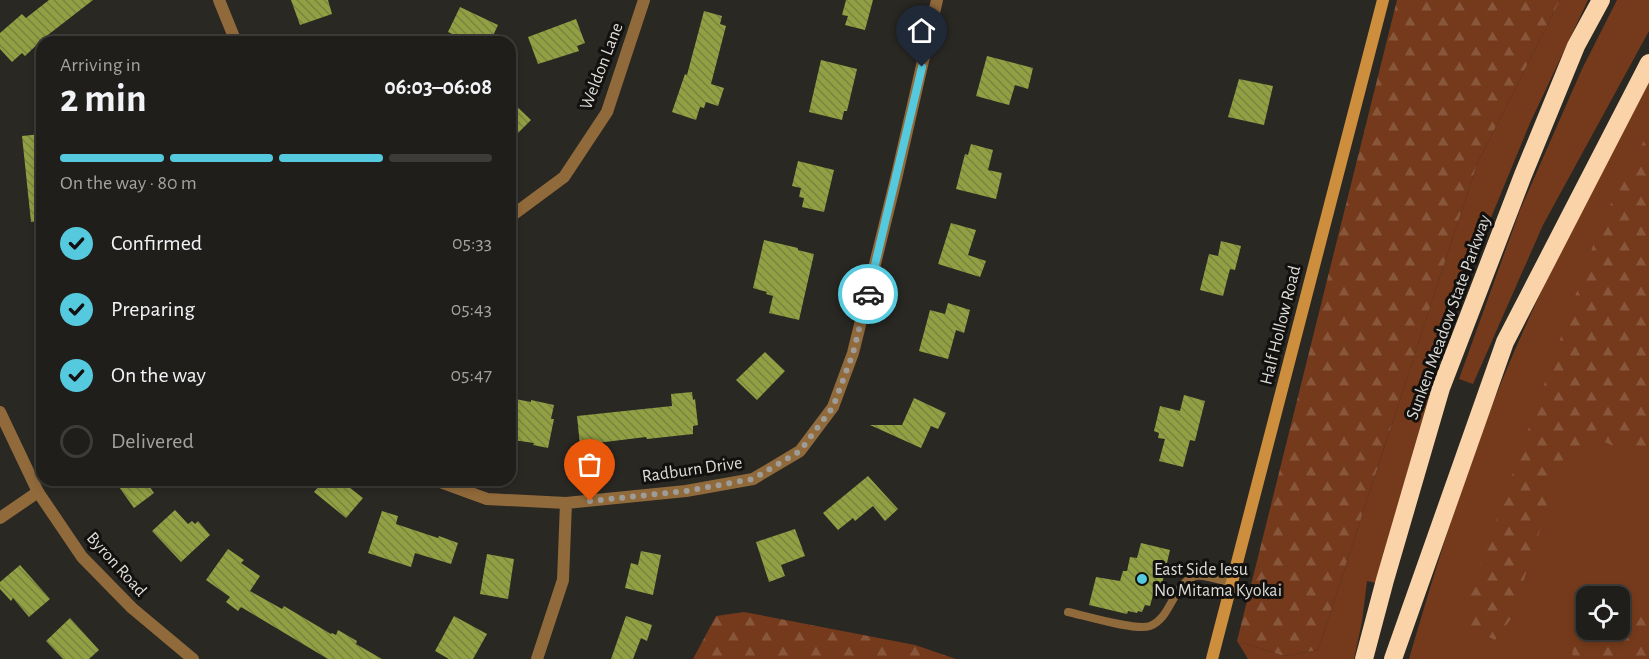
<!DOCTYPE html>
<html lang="en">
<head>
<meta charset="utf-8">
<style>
	:root { --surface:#201e1a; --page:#2d2b27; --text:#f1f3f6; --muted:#a2a2a2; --line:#3d3c39; --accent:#55cadf }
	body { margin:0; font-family:"Alegreya Sans",sans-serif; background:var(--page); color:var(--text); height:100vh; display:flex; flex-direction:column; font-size:22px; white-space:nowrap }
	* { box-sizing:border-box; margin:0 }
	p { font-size:20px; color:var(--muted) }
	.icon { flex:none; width:33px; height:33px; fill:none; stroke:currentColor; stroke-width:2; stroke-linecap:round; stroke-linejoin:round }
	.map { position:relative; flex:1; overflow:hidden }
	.sheet { position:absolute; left:36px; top:36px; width:480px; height:450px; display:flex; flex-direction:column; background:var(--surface); border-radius:18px; box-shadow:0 3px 9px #0003,0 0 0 2px var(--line) }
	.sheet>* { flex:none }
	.buttons { position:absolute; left:1576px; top:586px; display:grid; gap:12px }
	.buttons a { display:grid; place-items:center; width:54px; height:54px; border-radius:12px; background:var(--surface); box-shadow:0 3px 9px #0003,0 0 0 2px var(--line); font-size:30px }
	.pin { position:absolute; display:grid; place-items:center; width:51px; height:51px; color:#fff; margin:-62px -26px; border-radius:50% 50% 50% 0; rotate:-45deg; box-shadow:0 0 6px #0007 }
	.pin .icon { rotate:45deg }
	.courier { position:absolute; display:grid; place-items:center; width:60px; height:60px; margin:-30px; border:4px solid #55cadf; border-radius:50%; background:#fff; color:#222; box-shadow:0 2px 8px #0007 }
	.headline em { font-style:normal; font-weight:700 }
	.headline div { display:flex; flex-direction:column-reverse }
	.headline { display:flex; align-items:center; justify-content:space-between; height:102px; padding:0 24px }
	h1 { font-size:39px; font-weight:700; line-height:45px }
	.bar { display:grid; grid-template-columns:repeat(4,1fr); gap:9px 6px; align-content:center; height:72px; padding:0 24px }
	.bar i { height:8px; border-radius:4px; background:var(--line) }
	.bar .current { background:var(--accent) }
	.bar p { grid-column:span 4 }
	ol { padding:0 24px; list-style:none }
	li { display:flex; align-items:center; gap:18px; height:66px }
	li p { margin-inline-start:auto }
	li .icon { padding:6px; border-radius:50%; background:var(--accent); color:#111; stroke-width:4 }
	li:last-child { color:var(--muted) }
	li i { width:33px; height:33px; border:3px solid var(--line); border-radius:50% }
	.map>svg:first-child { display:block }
	.green { fill:#753a1b; fill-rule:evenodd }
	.forest { fill:url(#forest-firs) }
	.building { fill:url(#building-back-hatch) }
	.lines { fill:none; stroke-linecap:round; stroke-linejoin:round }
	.lane { stroke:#916a3b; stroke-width:8 }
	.street { stroke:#916a3b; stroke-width:12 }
	.secondary { stroke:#cd8e3d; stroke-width:12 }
	.highway { stroke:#fad3a8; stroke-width:18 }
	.done { stroke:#9e9c98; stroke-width:6; stroke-dasharray:0 10.8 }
	.route { stroke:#55cadf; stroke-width:8 }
	.poi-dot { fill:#55cadf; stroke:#12110f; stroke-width:2 }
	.labels { text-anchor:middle; stroke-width:6; stroke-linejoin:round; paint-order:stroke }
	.street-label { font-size:18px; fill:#dcdbd7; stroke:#12110f }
	.poi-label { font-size:18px; fill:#dcdbd7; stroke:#12110f; text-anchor:start }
</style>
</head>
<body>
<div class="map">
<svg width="1649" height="659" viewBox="0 0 1649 659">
	<defs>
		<pattern id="forest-firs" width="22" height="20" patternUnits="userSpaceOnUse" patternTransform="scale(1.5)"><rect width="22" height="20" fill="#753a1b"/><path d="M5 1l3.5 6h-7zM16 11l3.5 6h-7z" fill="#88563b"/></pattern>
		<pattern id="building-back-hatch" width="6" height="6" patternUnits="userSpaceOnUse" patternTransform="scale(1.5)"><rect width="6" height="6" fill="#91a042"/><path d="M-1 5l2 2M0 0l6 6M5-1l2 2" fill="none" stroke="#798441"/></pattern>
	</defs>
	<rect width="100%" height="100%" fill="#2a2823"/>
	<g class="green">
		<path d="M 1560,0 L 1588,0 L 1530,123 L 1455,305 L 1376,583 L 1367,581 L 1362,622 L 1354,659 L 1248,659 L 1237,641 L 1284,656 L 1318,650 L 1477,164 Z"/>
		<path d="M 1617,0 L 1649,0 L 1649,31 L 1543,225 L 1473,384 L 1459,379 L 1520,210 L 1582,69 Z"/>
		<path d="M 1649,77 L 1649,659 L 1409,659 C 1431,583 1454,508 1481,434 C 1527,311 1588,193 1649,77 ZM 1587,597 L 1620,597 L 1620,630 L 1587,630 Z"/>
	</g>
	<g class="forest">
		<path d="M 1397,0 L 1560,0 L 1477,164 L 1318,650 L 1284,656 L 1237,641 Z"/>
		<path d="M 1649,131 L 1649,463 L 1605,442 L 1563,460 L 1511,619 L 1495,640 L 1460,623 L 1601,223 Z"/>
		<path d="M 1649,604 L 1649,659 L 1585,659 L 1572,655 L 1578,625 L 1587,623 L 1587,630 L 1620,630 L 1620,615 L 1645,609 Z"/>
		<path d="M 744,612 L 915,645 L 956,659 L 693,659 L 716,616 Z"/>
	</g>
	<g class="building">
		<path d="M 49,0 L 93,0 L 44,38 L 25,56 L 22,53 L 12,62 L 0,49 L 0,33 L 22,14 L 26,18 Z"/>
		<path d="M 291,0 L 328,0 L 332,14 L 300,25 Z"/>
		<path d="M 846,0 L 873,0 L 865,30 L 845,25 L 848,16 L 842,15 Z"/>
		<path d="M 460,7 L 498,25 L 490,42 L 469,42 L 448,32 Z"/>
		<path d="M 704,11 L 722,16 L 720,24 L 726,26 L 711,84 L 724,88 L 718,106 L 706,102 L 704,108 L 700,107 L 696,120 L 672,112 L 685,74 L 687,75 Z"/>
		<path d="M 576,19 L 585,43 L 577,46 L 579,51 L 538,64 L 528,37 Z"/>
		<path d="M 987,56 L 1033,68 L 1028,89 L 1015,85 L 1009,105 L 976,96 Z"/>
		<path d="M 821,60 L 857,69 L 847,111 L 844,111 L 842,120 L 809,112 Z"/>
		<path d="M 1239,79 L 1273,86 L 1264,125 L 1228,117 Z"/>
		<path d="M 510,100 L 531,120 L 510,141 Z"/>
		<path d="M 42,134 L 42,221 L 31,222 L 22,136 Z"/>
		<path d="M 971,144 L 993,150 L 988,170 L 1002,173 L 996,199 L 956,189 L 965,154 L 968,155 Z"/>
		<path d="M 798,161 L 834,170 L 824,212 L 802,207 L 804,198 L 799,197 L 801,188 L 792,186 Z"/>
		<path d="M 951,223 L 976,230 L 968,255 L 986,261 L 980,277 L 938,264 Z"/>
		<path d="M 764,240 L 798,248 L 798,250 L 814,254 L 799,320 L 769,313 L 773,296 L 766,294 L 767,292 L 753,288 Z"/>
		<path d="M 1221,241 L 1241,246 L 1235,270 L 1230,269 L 1223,296 L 1200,290 L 1209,254 L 1218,256 Z"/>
		<path d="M 948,303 L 970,310 L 964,333 L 956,330 L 948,359 L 919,351 L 930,310 L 945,314 Z"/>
		<path d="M 765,352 L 785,371 L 757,400 L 736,380 Z"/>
		<path d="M 692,392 L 693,400 L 695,399 L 698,425 L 693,426 L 693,434 L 647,439 L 646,437 L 580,445 L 577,416 L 672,406 L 671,394 Z"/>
		<path d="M 1184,395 L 1205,401 L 1195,441 L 1190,440 L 1183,467 L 1159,461 L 1165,439 L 1158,438 L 1159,433 L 1154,431 L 1160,406 L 1180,411 Z"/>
		<path d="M 510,398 L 531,402 L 531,400 L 554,405 L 551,419 L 554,419 L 548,448 L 533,445 L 534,443 L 513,440 L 514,437 L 510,436 Z"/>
		<path d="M 914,398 L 946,413 L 938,429 L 931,426 L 921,448 L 870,425 L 902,425 Z"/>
		<path d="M 868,476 L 898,509 L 885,521 L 873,506 L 855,521 L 853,518 L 838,530 L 823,513 Z"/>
		<path d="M 114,480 L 145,480 L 154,493 L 134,508 Z"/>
		<path d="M 324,480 L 340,480 L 363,498 L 346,518 L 314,492 Z"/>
		<path d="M 175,510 L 188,524 L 192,521 L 195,524 L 198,521 L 210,535 L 181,562 L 152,531 Z"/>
		<path d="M 382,511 L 398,516 L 396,524 L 438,538 L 439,536 L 458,543 L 451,564 L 415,553 L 411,567 L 368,553 Z"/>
		<path d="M 795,529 L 805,556 L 781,565 L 785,576 L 769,582 L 756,542 Z"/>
		<path d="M 1141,543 L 1170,550 L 1159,597 L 1153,595 L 1150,606 L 1145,605 L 1142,612 L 1138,611 L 1137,613 L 1128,611 L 1127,614 L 1089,605 L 1096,577 L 1120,581 L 1123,571 L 1127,571 L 1130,557 L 1137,558 Z"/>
		<path d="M 228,549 L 244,560 L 241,563 L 260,576 L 250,591 L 282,609 L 284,606 L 331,634 L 332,633 L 336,635 L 338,630 L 357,641 L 356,644 L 382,659 L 328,659 L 241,607 L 238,611 L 226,602 L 230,597 L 206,580 Z"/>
		<path d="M 641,551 L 661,555 L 653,595 L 625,588 L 631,563 L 638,565 Z"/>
		<path d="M 487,554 L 514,559 L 508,599 L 480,594 Z"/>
		<path d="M 20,565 L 50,599 L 29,617 L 13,598 L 11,601 L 0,589 L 0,582 Z"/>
		<path d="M 454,616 L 487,634 L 473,659 L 449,659 L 435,651 Z"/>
		<path d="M 626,616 L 652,625 L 647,641 L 641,638 L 633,659 L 611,659 Z"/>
		<path d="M 70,618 L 99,650 L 89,659 L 63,659 L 46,641 Z"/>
	</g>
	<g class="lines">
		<path class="lane" d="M 1068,612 C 1086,616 1135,631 1150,626 C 1172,618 1173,582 1196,576 C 1204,574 1223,581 1232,583"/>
		<g class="street">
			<path d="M 219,0 L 236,42"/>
			<path d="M 510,217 L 564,177 L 607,112 L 644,0"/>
			<path d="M 0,412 L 38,492 L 82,557 L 132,608 L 193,659"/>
			<path d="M 435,480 L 487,499 L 566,503 L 686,491 L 753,479 L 800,451 L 833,407 L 853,353 L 896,179 L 937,0"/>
			<path d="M 0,518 L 38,492"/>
			<path d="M 537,659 L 563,580 L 566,503"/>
		</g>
		<path class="secondary" d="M 1212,659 L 1383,0"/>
		<g class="highway">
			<path d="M 1364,659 L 1385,580 L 1441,388 L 1523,175 L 1576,46 L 1601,0"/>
			<path d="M 1393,659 L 1505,342 L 1649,63"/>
		</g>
	</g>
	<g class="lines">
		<path class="done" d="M 590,501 L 686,491 L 753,479 L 800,451 L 833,407 L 853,353 L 868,294"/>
		<path class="route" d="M 868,294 L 922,67"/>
	</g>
	<circle class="poi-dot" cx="1142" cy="579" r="6"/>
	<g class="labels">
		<g class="street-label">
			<text transform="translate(601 66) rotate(-69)" y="6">Weldon Lane</text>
			<text transform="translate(1448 317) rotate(-70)" y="6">Sunken Meadow State Parkway</text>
			<text transform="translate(1280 325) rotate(-76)" y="6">Half Hollow Road</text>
			<text transform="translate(692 469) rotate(-8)" y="6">Radburn Drive</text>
			<text transform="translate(117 564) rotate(48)" y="6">Byron Road</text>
		</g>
		<g class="poi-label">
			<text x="1154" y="575">East Side Iesu<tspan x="1154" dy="21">No Mitama Kyokai</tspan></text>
		</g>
	</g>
</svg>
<div class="buttons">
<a><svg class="icon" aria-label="locate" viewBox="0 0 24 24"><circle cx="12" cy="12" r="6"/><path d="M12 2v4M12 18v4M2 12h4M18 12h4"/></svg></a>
</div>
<div class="pin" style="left:590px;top:501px;background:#ea580c"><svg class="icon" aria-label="bag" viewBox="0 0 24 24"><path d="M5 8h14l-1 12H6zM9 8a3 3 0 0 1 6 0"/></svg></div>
<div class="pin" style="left:922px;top:67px;background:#1f2937"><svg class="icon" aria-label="home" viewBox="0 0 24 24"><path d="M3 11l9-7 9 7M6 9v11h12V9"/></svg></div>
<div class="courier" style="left:868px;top:294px"><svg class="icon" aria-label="car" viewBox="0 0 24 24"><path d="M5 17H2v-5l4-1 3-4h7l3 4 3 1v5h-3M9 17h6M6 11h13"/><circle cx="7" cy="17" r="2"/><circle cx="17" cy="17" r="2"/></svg></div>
<section class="sheet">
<div class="headline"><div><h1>2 min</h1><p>Arriving in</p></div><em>06:03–06:08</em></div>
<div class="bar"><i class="current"></i><i class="current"></i><i class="current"></i><i></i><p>On the way · 80 m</p></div>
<ol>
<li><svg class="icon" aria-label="check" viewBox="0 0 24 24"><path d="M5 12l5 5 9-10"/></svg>Confirmed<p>05:33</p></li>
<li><svg class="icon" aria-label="check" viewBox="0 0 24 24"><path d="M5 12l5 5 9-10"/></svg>Preparing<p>05:43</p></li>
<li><svg class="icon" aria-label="check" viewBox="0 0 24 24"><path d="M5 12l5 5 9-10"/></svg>On the way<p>05:47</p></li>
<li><i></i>Delivered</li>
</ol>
</section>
</div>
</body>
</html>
